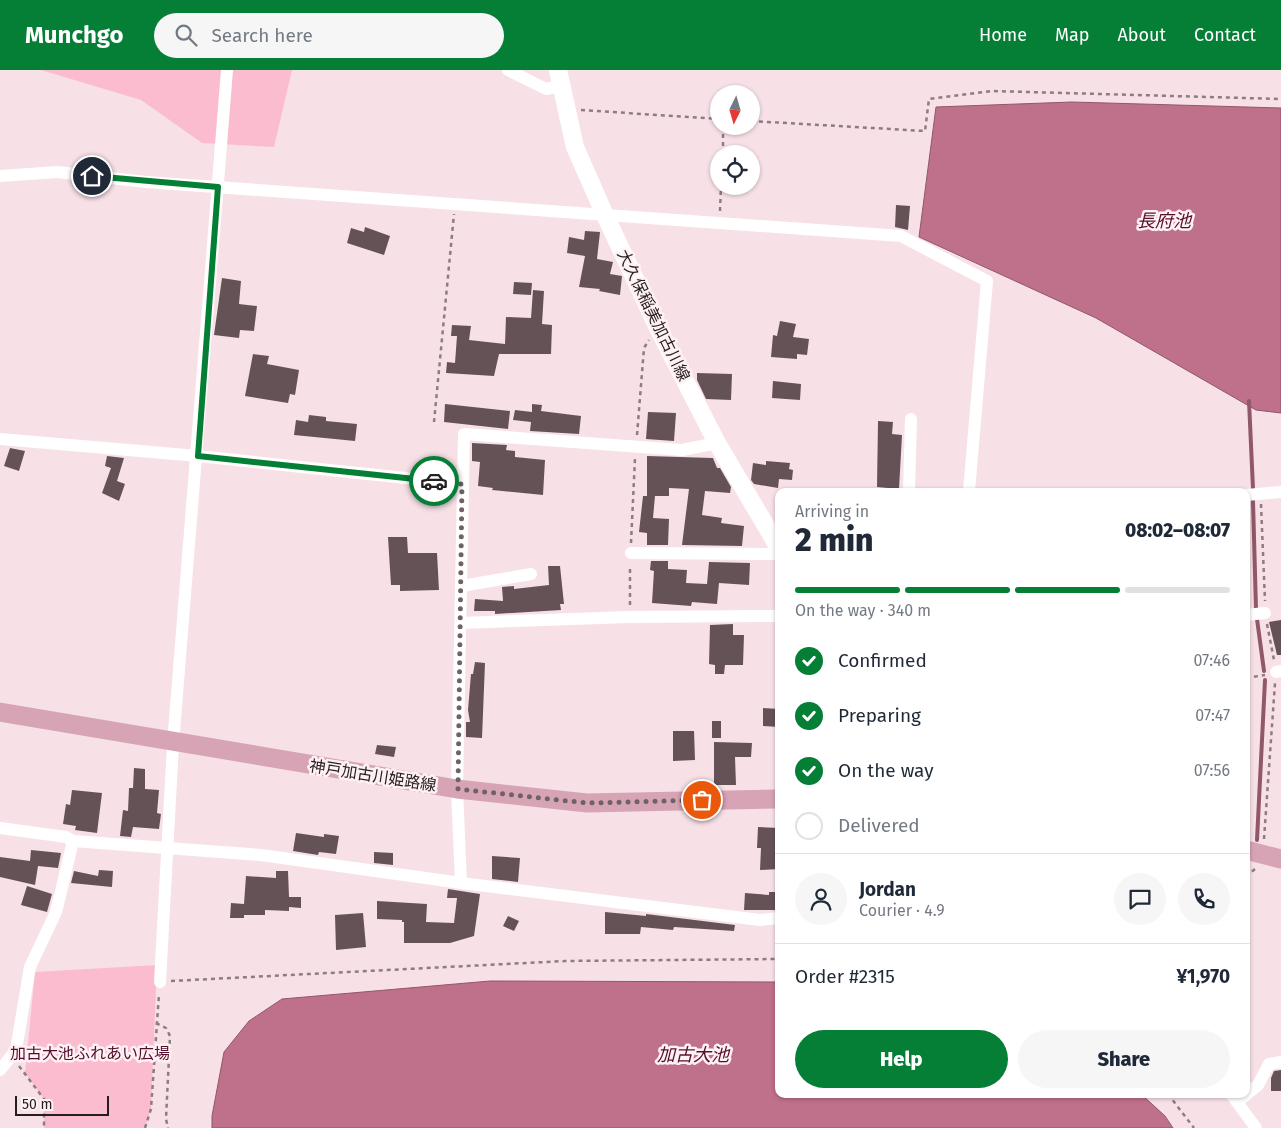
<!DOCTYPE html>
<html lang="en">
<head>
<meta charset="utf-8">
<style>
	:root { --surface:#fff; --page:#f6f6f7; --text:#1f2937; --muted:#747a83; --line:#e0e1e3; --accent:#057e36 }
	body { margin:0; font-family:"Fira Sans","Noto Sans JP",sans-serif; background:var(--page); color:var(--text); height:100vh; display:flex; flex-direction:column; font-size:19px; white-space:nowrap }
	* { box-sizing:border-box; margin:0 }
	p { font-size:16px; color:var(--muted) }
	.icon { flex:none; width:28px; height:28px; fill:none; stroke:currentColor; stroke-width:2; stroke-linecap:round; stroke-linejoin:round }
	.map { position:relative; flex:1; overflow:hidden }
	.drawer { position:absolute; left:775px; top:418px; width:475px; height:610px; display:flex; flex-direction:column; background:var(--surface); border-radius:10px; box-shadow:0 1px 4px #0004 }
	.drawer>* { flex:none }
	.needle { width:32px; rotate:185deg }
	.fabs { position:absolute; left:710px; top:15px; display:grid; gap:10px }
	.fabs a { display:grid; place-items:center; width:50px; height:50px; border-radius:50%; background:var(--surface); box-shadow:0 1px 4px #0004; font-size:25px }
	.scale { position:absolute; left:15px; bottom:12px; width:94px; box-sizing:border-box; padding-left:5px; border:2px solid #251d1f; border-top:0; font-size:14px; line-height:18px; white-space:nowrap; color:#251d1f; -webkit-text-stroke:4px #fef1f4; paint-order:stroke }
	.pin { position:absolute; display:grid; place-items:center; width:42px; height:42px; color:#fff; margin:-21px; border:2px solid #fff; border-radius:50%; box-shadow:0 1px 5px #0007 }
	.courier { position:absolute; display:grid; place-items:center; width:50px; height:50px; margin:-25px; border:4px solid #057e36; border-radius:50%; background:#fff; color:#222; box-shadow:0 1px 6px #0007 }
	.overview em { font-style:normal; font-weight:800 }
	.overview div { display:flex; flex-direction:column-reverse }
	.overview { display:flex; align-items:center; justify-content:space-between; height:85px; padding:0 20px }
	h1 { font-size:32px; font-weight:800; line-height:38px }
	.bar { display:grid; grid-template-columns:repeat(4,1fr); gap:8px 5px; align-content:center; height:60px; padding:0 20px }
	.bar i { height:6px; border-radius:4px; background:var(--line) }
	.bar .current { background:var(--accent) }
	.bar p { grid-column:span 4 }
	.line { display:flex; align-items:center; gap:12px; padding:0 20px; border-top:1px solid var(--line) }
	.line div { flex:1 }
	.round { display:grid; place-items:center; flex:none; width:52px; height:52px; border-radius:26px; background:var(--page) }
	ol { padding:0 20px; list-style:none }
	li { display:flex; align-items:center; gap:15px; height:55px }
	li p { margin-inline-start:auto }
	li .icon { padding:5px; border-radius:50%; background:var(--accent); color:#fff; stroke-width:4 }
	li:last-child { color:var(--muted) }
	li i { width:28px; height:28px; border:2px solid var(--line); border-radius:50% }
	.primary-button { display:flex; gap:10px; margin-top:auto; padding:10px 20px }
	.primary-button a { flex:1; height:58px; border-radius:30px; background:var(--accent); color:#fff; font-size:20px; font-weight:800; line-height:58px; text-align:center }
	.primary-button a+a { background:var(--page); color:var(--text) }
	header { display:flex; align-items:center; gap:30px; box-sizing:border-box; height:70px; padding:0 25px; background:var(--accent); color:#fff }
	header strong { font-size:24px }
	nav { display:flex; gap:28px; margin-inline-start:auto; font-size:18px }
	.search { width:350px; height:45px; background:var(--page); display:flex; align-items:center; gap:12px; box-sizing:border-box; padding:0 18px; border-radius:28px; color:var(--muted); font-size:19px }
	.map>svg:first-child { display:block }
	.green { fill:#fcbccf }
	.water { fill:#bf708a; stroke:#91576a }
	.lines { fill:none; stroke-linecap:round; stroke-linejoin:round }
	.stream { stroke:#91576a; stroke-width:4 }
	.building { fill:#655257 }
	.path { stroke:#8c7d81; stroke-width:2.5; stroke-dasharray:4 4; stroke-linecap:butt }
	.street { stroke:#fff; stroke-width:12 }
	.secondary { stroke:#fff; stroke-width:18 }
	.primary { stroke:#d7a4b6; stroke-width:19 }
	.done { stroke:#6e6265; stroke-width:5; stroke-dasharray:0 9 }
	.route { stroke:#057e36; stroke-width:6 }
	.labels { text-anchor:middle; stroke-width:5; stroke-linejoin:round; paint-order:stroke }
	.street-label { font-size:16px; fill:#251d1f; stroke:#fef1f4 }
	.park-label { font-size:16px; fill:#550d2d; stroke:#fef1f4 }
	.water-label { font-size:18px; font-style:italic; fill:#570f2e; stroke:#fef1f4 }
</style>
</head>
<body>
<header>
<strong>Munchgo</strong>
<div class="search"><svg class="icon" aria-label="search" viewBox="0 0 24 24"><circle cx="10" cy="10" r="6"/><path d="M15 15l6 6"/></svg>Search here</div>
<nav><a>Home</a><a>Map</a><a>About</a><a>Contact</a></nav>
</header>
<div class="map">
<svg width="1281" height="1058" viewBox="0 0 1281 1058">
	<rect width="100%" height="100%" fill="#f7e1e7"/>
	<g class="green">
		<path d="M 41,0 L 292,0 L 274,77 L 202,73 L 141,30 Z"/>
		<path d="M 157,895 L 151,1039 L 145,1058 L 44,1058 L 44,1029 L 25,1003 L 35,902 Z"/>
	</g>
	<g class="water">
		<path d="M 1072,32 L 1281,38 L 1281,343 L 1256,340 L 1096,248 L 919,167 L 936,37 Z"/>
		<path d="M 490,911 L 779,912 L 779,1024 L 1141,1024 L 1165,1046 L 1173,1058 L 212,1058 L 212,1046 L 224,982 L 249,951 L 282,929 Z"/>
	</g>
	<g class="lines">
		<g class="stream">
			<path d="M 1249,331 L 1253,419"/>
			<path d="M 1253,431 L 1256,539"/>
			<path d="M 1257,549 L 1264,601"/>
			<path d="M 1257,770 L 1265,610"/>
			<path d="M 1246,791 L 1247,790"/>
		</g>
	</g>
	<g class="building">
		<path d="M 896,135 L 910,136 L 908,160 L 895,157 Z"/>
		<path d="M 365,157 L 390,166 L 384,185 L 347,173 L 351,158 L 364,162 Z"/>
		<path d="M 585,161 L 600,162 L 597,189 L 613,192 L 610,204 L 622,206 L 620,225 L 599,221 L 600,219 L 579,217 L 585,186 L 567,183 L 569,167 L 584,170 Z"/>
		<path d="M 222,208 L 241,211 L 239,234 L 257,236 L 254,261 L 240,260 L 239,268 L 214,265 Z"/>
		<path d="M 514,212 L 532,213 L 531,225 L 513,224 Z"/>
		<path d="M 533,220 L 544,221 L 542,254 L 552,255 L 551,284 L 499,284 L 494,306 L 446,303 L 447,292 L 455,293 L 457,266 L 451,266 L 452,255 L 471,256 L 469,270 L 505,274 L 506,247 L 531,248 Z"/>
		<path d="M 780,251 L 796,254 L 793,267 L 809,269 L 807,285 L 797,284 L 797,289 L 771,287 L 773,265 L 777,266 Z"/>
		<path d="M 253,284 L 269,286 L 267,294 L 299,300 L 295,325 L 290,324 L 288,333 L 245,326 Z"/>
		<path d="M 697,303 L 732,304 L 731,330 L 706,329 L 697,310 Z"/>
		<path d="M 773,311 L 801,314 L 800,330 L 772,328 Z"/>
		<path d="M 445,334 L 510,341 L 508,359 L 444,352 Z"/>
		<path d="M 532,334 L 542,335 L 541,341 L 581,346 L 579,364 L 530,361 L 531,352 L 513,350 L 515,340 L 532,342 Z"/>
		<path d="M 648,342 L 676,343 L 674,371 L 646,369 Z"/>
		<path d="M 309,345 L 326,347 L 326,351 L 357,354 L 355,371 L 294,365 L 296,350 L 308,352 Z"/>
		<path d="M 878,351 L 893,352 L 892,364 L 902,365 L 899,419 L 877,417 Z"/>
		<path d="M 472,373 L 507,375 L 506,380 L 515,381 L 515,387 L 545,390 L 543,425 L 492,420 L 493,418 L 478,416 L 480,392 L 472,391 Z"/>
		<path d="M 10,378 L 25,381 L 19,401 L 4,396 Z"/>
		<path d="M 107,386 L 124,388 L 117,411 L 125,414 L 119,431 L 102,423 L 111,398 L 105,396 Z"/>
		<path d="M 647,386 L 713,388 L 717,398 L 720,398 L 731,417 L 730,423 L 705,421 L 702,445 L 722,448 L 721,453 L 744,456 L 742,476 L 682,475 L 689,419 L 669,418 L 669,426 L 647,426 Z"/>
		<path d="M 766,391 L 790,393 L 789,399 L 793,400 L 792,410 L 779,409 L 778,418 L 754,414 L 751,410 L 753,393 L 766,395 Z"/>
		<path d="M 643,426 L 655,426 L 653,448 L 669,449 L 668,475 L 647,475 L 647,463 L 639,462 Z"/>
		<path d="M 388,467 L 407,467 L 408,483 L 437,483 L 439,520 L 400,521 L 400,515 L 391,515 Z"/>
		<path d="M 651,491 L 668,491 L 668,499 L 687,500 L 686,513 L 707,514 L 709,492 L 750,493 L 749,515 L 719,513 L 717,534 L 692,532 L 691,536 L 652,533 L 654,501 L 650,500 Z"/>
		<path d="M 548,496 L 560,496 L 564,534 L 560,534 L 561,540 L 495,544 L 495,541 L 474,541 L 475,529 L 503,531 L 502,517 L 514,516 L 514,519 L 549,515 Z"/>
		<path d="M 1281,550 L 1281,585 L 1277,585 L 1269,552 Z"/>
		<path d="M 733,554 L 733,565 L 744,565 L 743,595 L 725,595 L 724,604 L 715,604 L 715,595 L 709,594 L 710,555 Z"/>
		<path d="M 475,592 L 485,593 L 482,668 L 466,667 L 466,652 L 470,652 L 468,640 L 471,604 L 473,604 Z"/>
		<path d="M 763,638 L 779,639 L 779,657 L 763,656 Z"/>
		<rect x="712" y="651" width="9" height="17"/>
		<path d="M 673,661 L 694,661 L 695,690 L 673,691 Z"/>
		<path d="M 714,672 L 752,673 L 751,687 L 735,687 L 736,715 L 714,715 Z"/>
		<path d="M 377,675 L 396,677 L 394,687 L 375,684 Z"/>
		<path d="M 134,698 L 145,699 L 145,719 L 159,720 L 157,743 L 161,744 L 159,759 L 133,757 L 131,767 L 120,766 L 123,740 L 128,741 L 129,718 L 133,718 Z"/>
		<path d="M 72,720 L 102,723 L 97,763 L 75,760 L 76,756 L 63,754 L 66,734 L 70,735 Z"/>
		<path d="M 758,757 L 779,758 L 779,799 L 760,800 L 761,778 L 757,778 Z"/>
		<path d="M 296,763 L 324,767 L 324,764 L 339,766 L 336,784 L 319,782 L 318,785 L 293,781 Z"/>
		<path d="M 31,780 L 61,783 L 58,798 L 38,796 L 35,815 L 0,807 L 0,787 L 30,791 Z"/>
		<path d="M 374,782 L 393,783 L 393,795 L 374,793 Z"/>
		<path d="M 492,786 L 520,788 L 518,812 L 492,809 Z"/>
		<path d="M 99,800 L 113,801 L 112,817 L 71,813 L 74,801 L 98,806 Z"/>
		<path d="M 276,801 L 288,801 L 289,827 L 301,827 L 301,838 L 289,837 L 289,841 L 265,840 L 265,845 L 244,845 L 244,848 L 230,848 L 231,833 L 244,834 L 246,806 L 276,808 Z"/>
		<path d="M 27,816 L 52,824 L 47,842 L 21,835 Z"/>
		<path d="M 448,819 L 480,824 L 474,866 L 450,873 L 404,873 L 404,852 L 402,852 L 402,850 L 377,849 L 377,831 L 427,834 L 426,852 L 454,853 L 457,828 L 447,828 Z"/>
		<path d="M 769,822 L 779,822 L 779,840 L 744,840 L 745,823 L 769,825 Z"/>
		<path d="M 605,842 L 646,846 L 646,844 L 735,855 L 734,861 L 674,857 L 673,860 L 641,857 L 640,864 L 605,864 Z"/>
		<path d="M 363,843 L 366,877 L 336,880 L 335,845 Z"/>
		<path d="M 508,846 L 519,851 L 514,861 L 503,856 Z"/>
		<path d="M 1281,1000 L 1281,1021 L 1271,1021 L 1271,1008 L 1274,1001 Z"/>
	</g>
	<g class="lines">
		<g class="path">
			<path d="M 581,40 L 719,49"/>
			<path d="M 751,51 L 925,61 L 929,29 L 992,21 L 1281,29"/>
			<path d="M 723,84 L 723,64"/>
			<path d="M 720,141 L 721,116"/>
			<path d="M 434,352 L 454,144"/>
			<path d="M 637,365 L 644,278 L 649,270"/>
			<path d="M 1261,434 L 1265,531"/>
			<path d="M 631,473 L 635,388"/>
			<path d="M 630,535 L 630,496"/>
			<path d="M 1267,554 L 1274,590"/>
			<path d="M 1246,608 L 1265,605"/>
			<path d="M 1264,769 L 1275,613"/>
			<path d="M 1246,807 L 1256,798"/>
			<path d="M 171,911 L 565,891 L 779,889"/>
			<path d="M 156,953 L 166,958 L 170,966 L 166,1049 L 168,1058"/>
			<path d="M 19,996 L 44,1029 L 44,1058"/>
			<path d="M 1168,1024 L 1194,1058"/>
			<path d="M 145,1058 L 151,1039 L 159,924"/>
		</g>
		<g class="street">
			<path d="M 508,0 L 546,19 L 561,16"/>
			<path d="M 0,106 L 57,102 L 146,112 L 901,166 L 987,211 L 969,421"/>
			<path d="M 0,369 L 198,386 L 462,414"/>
			<path d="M 909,421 L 911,349"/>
			<path d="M 1246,425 L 1281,422"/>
			<path d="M 631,483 L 779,484"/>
			<path d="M 462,516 L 531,504"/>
			<path d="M 1246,545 L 1265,543"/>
			<path d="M 461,553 L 629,547 L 779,546"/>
			<path d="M 1276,602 L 1281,601"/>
			<path d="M 0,758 L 66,767 L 73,771 L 261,785 L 461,813 L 760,850 L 779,848"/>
			<path d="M 461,813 L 457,719 L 464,364 L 682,380 L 717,373"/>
			<path d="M 160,912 L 173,674 L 227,0"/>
			<path d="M 0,1000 L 16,980 L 30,897 L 56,842 L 73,771"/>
			<path d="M 1231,1024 L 1256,1058"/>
			<path d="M 1237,1032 L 1258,1015 L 1269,994 L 1281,992"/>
		</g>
		<path class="secondary" d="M 558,0 L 575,77 L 604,143 L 659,260 L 717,373 L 779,478"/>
		<g class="primary">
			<path d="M 0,642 L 457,719 L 587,733 L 779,729"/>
			<path d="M 1246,780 L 1281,789"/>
		</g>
	</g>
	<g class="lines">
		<path class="done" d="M 434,411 L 462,414 L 458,719 L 587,733 L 702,730"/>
		<path class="route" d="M 92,106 L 218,117 L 198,386 L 434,411"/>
	</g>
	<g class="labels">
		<g class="street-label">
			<text transform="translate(654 245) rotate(64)" y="6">大久保稲美加古川線</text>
			<text transform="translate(373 705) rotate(9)" y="6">神戸加古川姫路線</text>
		</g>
		<g class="park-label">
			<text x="90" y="989">加古大池ふれあい広場</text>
		</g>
		<g class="water-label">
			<text x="1164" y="157">長府池</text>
			<text x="693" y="991">加古大池</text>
		</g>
	</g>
</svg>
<div class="fabs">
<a><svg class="needle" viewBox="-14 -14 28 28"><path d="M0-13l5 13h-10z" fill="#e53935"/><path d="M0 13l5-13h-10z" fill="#747a83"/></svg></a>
<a><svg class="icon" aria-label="locate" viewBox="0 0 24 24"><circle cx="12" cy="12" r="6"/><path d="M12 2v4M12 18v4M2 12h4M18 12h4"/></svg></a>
</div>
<div class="scale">50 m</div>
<div class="pin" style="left:702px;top:730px;background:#ea580c"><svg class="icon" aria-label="bag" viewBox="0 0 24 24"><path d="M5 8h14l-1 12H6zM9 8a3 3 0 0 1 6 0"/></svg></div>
<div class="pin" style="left:92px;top:106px;background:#1f2937"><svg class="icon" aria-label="home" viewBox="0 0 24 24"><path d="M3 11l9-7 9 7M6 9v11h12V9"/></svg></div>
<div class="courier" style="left:434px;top:411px"><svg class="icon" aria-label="car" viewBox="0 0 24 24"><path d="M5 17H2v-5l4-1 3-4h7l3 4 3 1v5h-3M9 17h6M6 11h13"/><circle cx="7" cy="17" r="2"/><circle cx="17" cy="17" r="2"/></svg></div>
<section class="drawer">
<div class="overview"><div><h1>2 min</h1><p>Arriving in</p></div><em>08:02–08:07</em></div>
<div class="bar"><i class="current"></i><i class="current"></i><i class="current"></i><i></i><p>On the way · 340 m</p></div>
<ol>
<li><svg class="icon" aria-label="check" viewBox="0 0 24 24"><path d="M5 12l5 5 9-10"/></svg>Confirmed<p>07:46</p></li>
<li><svg class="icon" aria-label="check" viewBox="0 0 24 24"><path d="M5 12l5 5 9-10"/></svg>Preparing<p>07:47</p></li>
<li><svg class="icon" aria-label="check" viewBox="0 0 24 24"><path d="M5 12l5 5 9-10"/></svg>On the way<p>07:56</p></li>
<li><i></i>Delivered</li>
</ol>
<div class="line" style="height:90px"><a class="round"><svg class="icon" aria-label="person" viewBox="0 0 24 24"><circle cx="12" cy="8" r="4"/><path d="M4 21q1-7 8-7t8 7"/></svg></a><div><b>Jordan</b><p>Courier · 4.9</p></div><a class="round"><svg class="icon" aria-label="chat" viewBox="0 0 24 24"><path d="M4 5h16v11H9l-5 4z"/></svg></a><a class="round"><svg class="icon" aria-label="phone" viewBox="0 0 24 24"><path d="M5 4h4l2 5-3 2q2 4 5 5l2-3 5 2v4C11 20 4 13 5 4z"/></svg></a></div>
<div class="line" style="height:65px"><div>Order #2315</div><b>¥1,970</b></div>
<div class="primary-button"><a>Help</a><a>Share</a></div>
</section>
</div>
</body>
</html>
